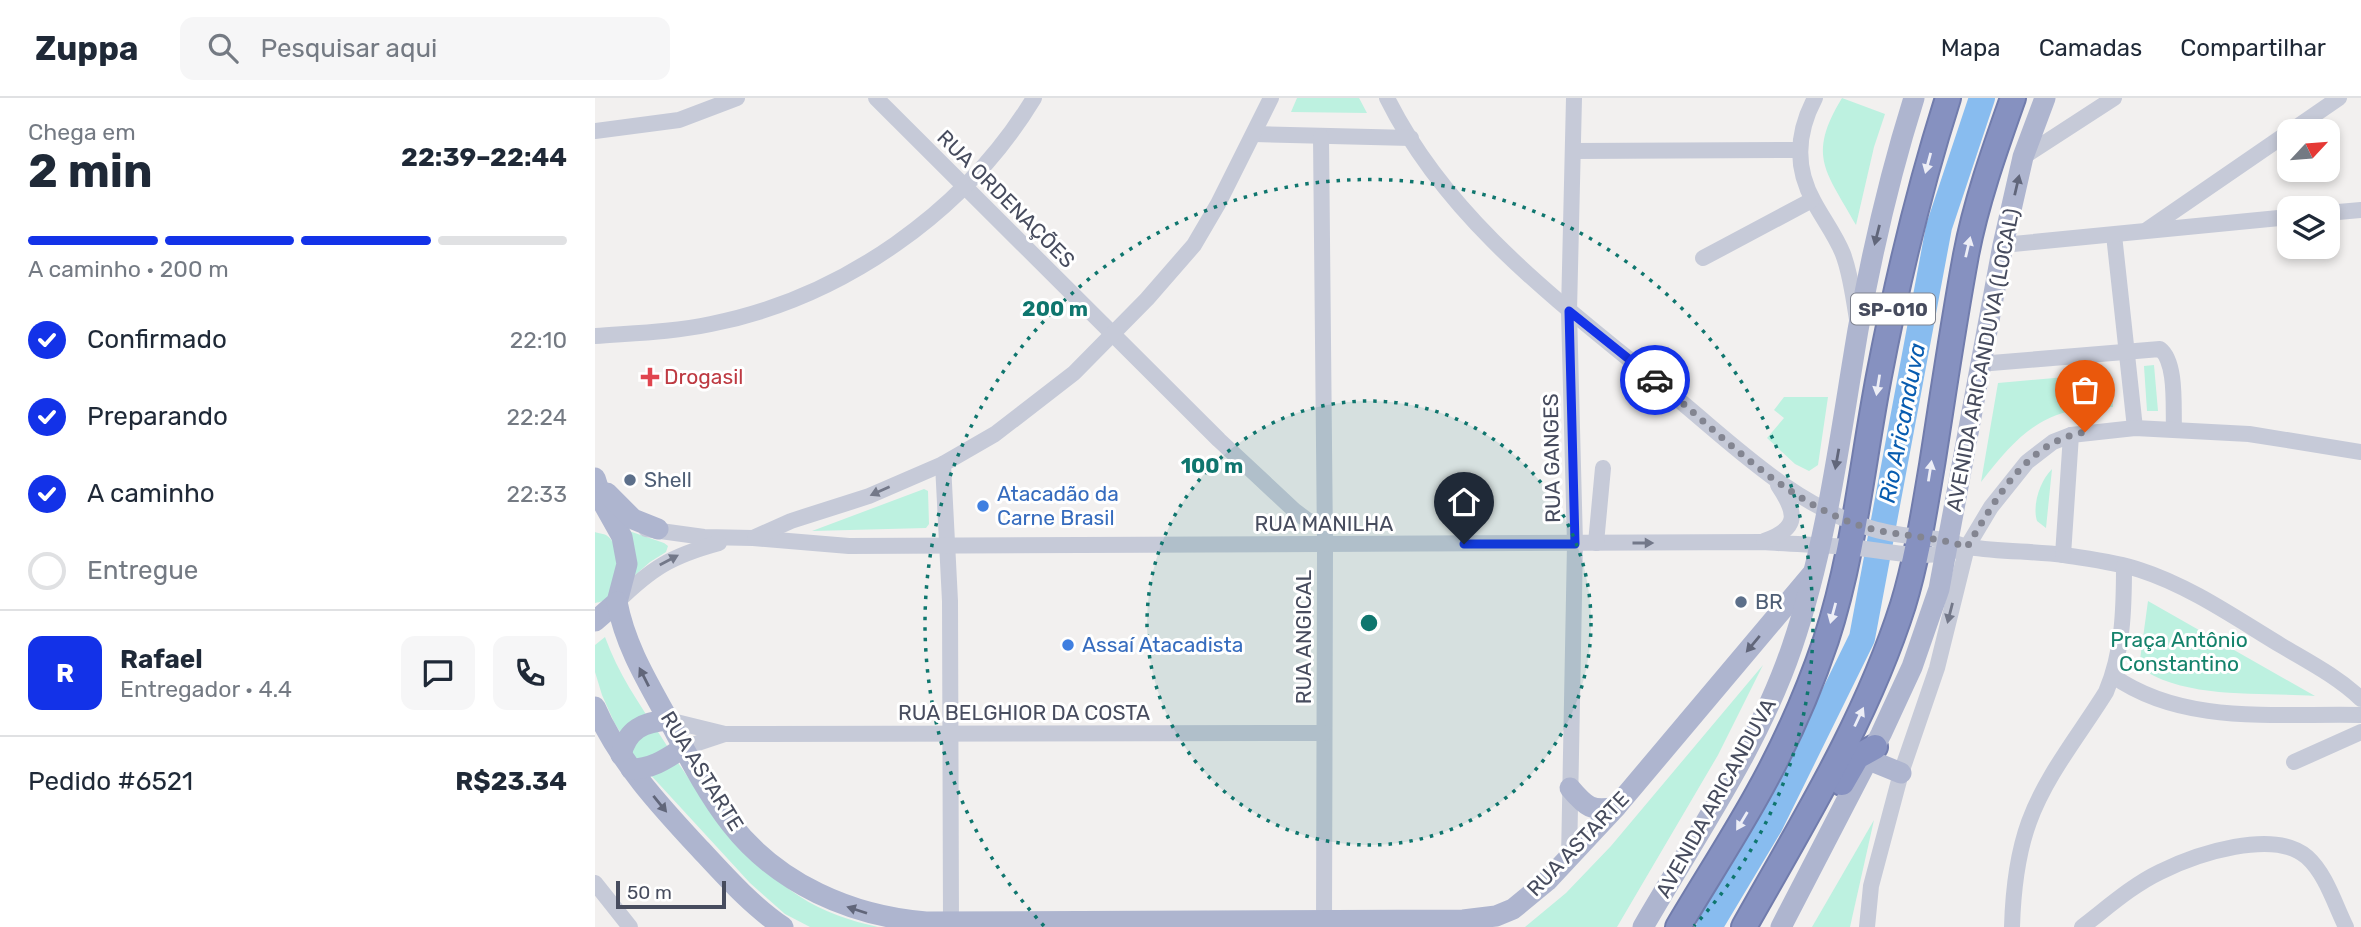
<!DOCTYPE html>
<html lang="pt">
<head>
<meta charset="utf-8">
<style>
	:root { --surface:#fff; --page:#f6f6f7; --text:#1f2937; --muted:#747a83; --line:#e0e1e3; --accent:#1332e8 }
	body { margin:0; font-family:Rubik,sans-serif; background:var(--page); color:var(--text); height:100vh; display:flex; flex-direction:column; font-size:26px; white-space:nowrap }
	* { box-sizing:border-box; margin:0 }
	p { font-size:23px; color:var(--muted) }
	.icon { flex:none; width:38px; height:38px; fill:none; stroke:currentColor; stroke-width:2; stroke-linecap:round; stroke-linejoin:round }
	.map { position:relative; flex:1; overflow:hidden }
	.details { display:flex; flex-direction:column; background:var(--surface); width:595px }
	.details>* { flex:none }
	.needle { width:46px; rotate:64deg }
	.fabs { position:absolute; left:1682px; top:21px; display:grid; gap:14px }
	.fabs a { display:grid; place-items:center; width:63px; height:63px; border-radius:14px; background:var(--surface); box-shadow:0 4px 10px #0003; font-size:35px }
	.scale { position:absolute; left:21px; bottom:18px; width:110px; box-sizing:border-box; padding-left:7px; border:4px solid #474c5e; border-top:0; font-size:19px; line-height:24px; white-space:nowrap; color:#474c5e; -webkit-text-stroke:5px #fff; paint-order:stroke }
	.pin { position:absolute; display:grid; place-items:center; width:60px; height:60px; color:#fff; margin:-72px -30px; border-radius:50% 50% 50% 0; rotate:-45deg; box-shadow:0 0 7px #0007 }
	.pin .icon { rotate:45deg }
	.courier { position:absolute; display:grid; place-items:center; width:70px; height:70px; margin:-35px; border:5px solid #1332e8; border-radius:50%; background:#fff; color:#222; box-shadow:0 2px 9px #0007 }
	.headline em { font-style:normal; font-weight:700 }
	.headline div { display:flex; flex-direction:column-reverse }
	.headline { display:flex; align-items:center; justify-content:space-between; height:119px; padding:0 28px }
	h1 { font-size:46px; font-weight:700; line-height:52px }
	.bar { display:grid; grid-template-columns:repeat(4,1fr); gap:10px 7px; align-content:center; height:84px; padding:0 28px }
	.bar i { height:9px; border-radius:5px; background:var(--line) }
	.bar .active { background:var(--accent) }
	.bar p { grid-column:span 4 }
	.line { display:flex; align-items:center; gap:18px; padding:0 28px; border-top:2px solid var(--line) }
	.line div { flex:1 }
	.round { display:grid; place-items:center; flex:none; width:74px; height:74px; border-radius:14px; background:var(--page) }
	ol { padding:0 28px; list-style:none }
	li { display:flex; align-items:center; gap:21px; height:77px }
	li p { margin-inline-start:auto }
	li .icon { padding:7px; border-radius:50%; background:var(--accent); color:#fff; stroke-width:4 }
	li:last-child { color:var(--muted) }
	li i { width:38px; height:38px; border:4px solid var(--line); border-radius:50% }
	header { display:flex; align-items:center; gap:42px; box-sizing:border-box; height:98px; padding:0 35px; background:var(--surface); border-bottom:2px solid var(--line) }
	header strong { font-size:33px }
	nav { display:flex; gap:38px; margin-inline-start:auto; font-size:24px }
	.search { width:490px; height:63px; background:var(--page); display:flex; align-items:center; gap:18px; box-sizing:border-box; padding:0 24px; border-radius:14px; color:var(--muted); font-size:26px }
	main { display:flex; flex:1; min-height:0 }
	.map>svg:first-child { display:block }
	.green { fill:#bdf1e0 }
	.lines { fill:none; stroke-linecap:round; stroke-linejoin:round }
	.river { stroke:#88bcef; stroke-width:26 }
	.highway-casing { stroke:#717cac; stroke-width:28 }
	.minor { stroke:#c6cad8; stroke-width:16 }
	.major { stroke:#aeb5cf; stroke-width:21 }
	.highway { stroke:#8691c0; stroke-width:24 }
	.oneway { fill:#edeef6 }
	.oneway2 { fill:#61667a }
	.oneway3 { fill:#737889 }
	.done { stroke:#838591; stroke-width:7; stroke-dasharray:0 12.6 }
	.route { stroke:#1332e8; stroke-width:9 }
	.ring { fill:none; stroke:#0f766e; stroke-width:3.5; stroke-dasharray:3.5 7 }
	.health-dot { fill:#e0444e; stroke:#fff; stroke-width:2.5 }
	.service-dot { fill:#5c6f8a; stroke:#fff; stroke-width:2.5 }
	.shop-dot { fill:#3f7fe0; stroke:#fff; stroke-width:2.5 }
	.labels { text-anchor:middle; stroke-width:6; stroke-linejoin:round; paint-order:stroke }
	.shield { fill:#fff; stroke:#7e828e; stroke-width:2 }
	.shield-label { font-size:19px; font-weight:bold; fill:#474c5e }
	.street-label { font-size:21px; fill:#474c5e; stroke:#fff }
	.health-label { font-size:21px; fill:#be3a42; stroke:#fff; text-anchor:start }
	.service-label { font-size:21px; fill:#4e5e75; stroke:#fff; text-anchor:start }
	.shop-label { font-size:21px; fill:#366cbe; stroke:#fff; text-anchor:start }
	.park-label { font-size:21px; fill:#14826b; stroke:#fff }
	.water-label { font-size:23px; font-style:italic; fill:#085cb0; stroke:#fff }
	.centre { fill:#0f766e; stroke:#fff; stroke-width:3.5 }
	.ring-label { font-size:21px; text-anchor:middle; font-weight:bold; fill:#0f766e; stroke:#fff; stroke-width:6; stroke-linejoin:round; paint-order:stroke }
</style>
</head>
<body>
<header>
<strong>Zuppa</strong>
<div class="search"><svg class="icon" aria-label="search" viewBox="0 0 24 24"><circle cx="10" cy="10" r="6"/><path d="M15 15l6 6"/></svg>Pesquisar aqui</div>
<nav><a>Mapa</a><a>Camadas</a><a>Compartilhar</a></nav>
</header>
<main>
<section class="details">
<div class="headline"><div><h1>2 min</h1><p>Chega em</p></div><em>22:39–22:44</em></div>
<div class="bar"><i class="active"></i><i class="active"></i><i class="active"></i><i></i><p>A caminho · 200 m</p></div>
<ol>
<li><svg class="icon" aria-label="check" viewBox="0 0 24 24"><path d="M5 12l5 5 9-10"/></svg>Confirmado<p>22:10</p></li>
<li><svg class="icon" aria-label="check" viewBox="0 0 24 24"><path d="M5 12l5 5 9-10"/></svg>Preparando<p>22:24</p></li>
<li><svg class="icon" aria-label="check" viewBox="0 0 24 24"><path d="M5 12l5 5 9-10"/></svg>A caminho<p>22:33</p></li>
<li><i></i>Entregue</li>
</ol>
<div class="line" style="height:126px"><b class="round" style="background:var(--accent);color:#fff">R</b><div><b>Rafael</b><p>Entregador · 4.4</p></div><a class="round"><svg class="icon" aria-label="chat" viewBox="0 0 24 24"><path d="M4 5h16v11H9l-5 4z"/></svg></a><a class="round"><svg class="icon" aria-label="phone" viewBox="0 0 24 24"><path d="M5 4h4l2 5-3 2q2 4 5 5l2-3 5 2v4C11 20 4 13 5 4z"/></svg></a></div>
<div class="line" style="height:91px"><div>Pedido #6521</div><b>R$23.34</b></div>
</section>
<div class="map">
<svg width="1766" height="829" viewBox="0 0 1766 829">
	<rect width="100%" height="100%" fill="#f2f0ef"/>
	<g class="green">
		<path d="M 702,0 L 764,0 L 772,15 L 696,14 Z"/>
		<path d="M 1247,0 L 1290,16 L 1279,49 L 1261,127 C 1232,74 1211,59 1247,0 Z"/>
		<path d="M 1559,267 L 1563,313 L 1552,313 L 1549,268 Z"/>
		<path d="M 1515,275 L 1518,309 C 1450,308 1425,334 1386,384 L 1403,285 Z"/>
		<path d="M 1189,299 L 1233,299 L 1223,367 L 1214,373 L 1200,366 L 1172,340 L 1189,320 L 1179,312 Z"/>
		<path d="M 1457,371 L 1451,430 L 1442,423 C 1437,407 1445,383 1457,371 Z"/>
		<path d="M 329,391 L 333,393 L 334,426 L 331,430 L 217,433 Z"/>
		<path d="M 34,433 L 69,445 L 73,448 L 71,454 L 55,464 L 39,478 Z"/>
		<path d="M 0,434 C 2,435 10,436 11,437 C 28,447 23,483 14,497 C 11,503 6,504 0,505 Z"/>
		<path d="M 1553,503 L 1720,598 C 1668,594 1589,602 1544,569 Z"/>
		<path d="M 10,539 C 23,575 44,606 65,637 C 101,693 147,762 204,798 C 228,814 256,823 283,829 L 215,829 L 190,816 L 155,785 L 41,661 L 19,624 L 7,597 L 0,574 L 0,547 Z"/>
		<path d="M 1168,567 L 1123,657 L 1022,829 L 930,829 L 971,795 L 1016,748 Z"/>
		<path d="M 1279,722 L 1255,829 L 1217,829 Z"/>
	</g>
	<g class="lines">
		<path class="river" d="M 1114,829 L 1175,727 L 1267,540 L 1344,129 L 1387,0"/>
		<defs>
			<g id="highway">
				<path d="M 1247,685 L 1262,659 L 1280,649"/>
				<path d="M 1083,829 C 1109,785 1137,742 1162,697 C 1189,649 1213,595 1231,542 C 1259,456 1267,367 1284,278 C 1302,184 1324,91 1353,0"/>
				<path d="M 1149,829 C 1208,724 1271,623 1308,507 C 1322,461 1329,414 1337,367 C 1348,297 1358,227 1371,157 C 1381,104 1400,51 1418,0"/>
			</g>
		</defs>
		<use href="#highway" class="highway-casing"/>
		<g class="minor">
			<path d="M 281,0 L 624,342 L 700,413 L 712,422 L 730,428"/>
			<path d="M 792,0 C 855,127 973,210 1079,298 C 1140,348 1198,407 1275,430 C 1300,438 1326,439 1351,442 C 1359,444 1366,448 1374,449 C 1405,454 1438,453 1469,457 C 1494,461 1521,464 1545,472 C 1595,488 1642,521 1687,548 C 1714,564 1743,579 1766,601"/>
			<path d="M 1220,0 C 1202,34 1199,69 1219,104 C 1228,121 1241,138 1248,156 C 1256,177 1258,199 1262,221"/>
			<path d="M 0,33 L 84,22 L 142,0"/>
			<path d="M 1696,33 L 1744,0"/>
			<path d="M 659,36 L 816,40"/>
			<path d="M 726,39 L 730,447 L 729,829"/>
			<path d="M 979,53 L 1204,52"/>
			<path d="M 1428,59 L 1519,0"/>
			<path d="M 1732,115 L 1766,112"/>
			<path d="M 1553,131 L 1694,34"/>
			<path d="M 1519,137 L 1540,330"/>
			<path d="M 1408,147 L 1694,119"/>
			<path d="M 1108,160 L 1217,102"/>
			<path d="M 0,238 C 39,235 78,234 116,226 C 247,200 370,114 439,0"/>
			<path d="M 1384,266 L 1565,251 C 1582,264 1578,310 1579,330"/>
			<path d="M 348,366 L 355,503 L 356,825"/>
			<path d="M 51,431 L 109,439 L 158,440 L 254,448 L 1167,444 C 1196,446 1225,447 1254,449 C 1298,453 1328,465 1372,449"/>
			<path d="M 160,439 L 196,423 L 274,398 L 348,366 L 400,336 L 479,275 L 552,201 L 599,147 L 623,106 L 676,0"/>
			<path d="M 1169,443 C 1206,430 1201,414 1183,387"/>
			<path d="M 1001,445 L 1008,370"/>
			<path d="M 1468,457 L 1476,337"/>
			<path d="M 22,504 C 57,470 76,458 124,445"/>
			<path d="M 1518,578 C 1589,628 1683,615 1766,617"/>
			<path d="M 73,622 L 130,636 L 729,635"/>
			<path d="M 88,650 L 130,636"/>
			<path d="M 1699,664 L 1766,634"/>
			<path d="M 974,761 L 980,446 L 974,213 L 979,0"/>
			<path d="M 0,785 L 35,829"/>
			<path d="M 1272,829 L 1276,788 L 1306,675 L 1342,570 L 1372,449 L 1396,409 L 1432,364 L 1458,344 L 1476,337 L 1540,330 L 1654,336 L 1766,354"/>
			<path d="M 1417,829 C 1418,794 1422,757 1434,724 C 1451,677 1485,636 1511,594 C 1528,554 1529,511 1529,468"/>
			<path d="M 1487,829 C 1512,810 1536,788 1565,774 C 1601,756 1679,730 1712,759 C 1731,776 1740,807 1751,829"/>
		</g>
		<g class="major">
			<path d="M 0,380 L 8,405 L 27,439 L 32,466 L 22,504 L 0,523"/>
			<path d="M 12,395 L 38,421 L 63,431"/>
			<path d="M 22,504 C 30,547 52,583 73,621 C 92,656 111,694 136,726 C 183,786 256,818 331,824 L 868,822 L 901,818 L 918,811 L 952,783 L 1021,709 L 1218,475"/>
			<path d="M 0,609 C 24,664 66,709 106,752 C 131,779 157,808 188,829"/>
			<path d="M 26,657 C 32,631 49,624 73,622"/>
			<path d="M 1274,662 L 1306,675"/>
			<path d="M 36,671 C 57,671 71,661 88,650"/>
			<path d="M 975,690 C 991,709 997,714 1021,709"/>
			<path d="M 1048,829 C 1100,739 1164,647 1197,549 C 1232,446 1245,338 1263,232 C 1277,154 1295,76 1319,0"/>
			<path d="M 1186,829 L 1286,636 L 1317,569 L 1344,491 L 1408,147 L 1428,59 L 1450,0"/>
		</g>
		<use href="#highway" class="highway"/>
	</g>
	<defs><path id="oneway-solid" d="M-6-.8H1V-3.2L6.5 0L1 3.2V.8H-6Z" transform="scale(1.75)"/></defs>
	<g class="oneway">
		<use href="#oneway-solid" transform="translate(1333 65) rotate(105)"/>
		<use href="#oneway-solid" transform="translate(1373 149) rotate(-77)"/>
		<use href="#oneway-solid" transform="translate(1283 287) rotate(99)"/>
		<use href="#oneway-solid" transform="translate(1335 373) rotate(-81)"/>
		<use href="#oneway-solid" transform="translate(1238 515) rotate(105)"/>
		<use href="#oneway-solid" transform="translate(1264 619) rotate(-65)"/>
		<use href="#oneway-solid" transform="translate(1147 723) rotate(121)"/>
	</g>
	<g class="oneway2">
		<use href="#oneway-solid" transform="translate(1422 87) rotate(-77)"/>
		<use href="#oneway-solid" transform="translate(1282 137) rotate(104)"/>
		<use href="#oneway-solid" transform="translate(1242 361) rotate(100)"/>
		<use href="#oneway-solid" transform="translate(1158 546) rotate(130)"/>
		<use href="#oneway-solid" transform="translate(49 579) rotate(-117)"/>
		<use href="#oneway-solid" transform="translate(65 706) rotate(51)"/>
		<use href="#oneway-solid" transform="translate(262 812) rotate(-162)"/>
	</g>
	<g class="oneway3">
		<use href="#oneway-solid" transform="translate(285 393) rotate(156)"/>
		<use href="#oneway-solid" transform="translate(1048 445)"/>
		<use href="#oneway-solid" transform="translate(74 462) rotate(-28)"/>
		<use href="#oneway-solid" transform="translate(1355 515) rotate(104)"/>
	</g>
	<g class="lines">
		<path class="done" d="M 1060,282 C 1123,333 1184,400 1263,427 C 1299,439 1337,437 1372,449 C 1401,402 1430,344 1490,334"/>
		<path class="route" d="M 869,446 L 980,446 L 974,213 L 1060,282"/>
	</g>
	<circle cx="774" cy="525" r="222" fill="#0f766e" fill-opacity=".12"/>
	<g class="ring">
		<circle cx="774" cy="525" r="222"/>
		<path d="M449 828A444 444 0 1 1 1099 828"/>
	</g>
	<path class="health-dot" d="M51.5 268.5h7v7h7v7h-7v7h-7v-7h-7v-7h7z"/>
	<g class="service-dot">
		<circle cx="35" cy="382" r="7"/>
		<circle cx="1146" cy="504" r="7"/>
	</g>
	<g class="shop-dot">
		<circle cx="388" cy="408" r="7"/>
		<circle cx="473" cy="547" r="7"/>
	</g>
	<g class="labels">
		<rect class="shield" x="1256" y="195.5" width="84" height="31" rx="5"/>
		<g class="shield-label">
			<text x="1298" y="218">SP-010</text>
		</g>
		<g class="street-label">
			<text transform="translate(411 101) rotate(45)" y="7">RUA ORDENAÇÕES</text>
			<text transform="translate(1388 262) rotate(-79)" y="7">AVENIDA ARICANDUVA (LOCAL)</text>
			<text transform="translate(957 360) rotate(-91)" y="7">RUA GANGES</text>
			<text x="729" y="433">RUA MANILHA</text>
			<text transform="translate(709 539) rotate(-90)" y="7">RUA ANGICAL</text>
			<text x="429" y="622">RUA BELGHIOR DA COSTA</text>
			<text transform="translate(107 673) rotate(58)" y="7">RUA ASTARTE</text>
			<text transform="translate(1121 700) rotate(-61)" y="7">AVENIDA ARICANDUVA</text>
			<text transform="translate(983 746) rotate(-46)" y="7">RUA ASTARTE</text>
		</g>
		<g class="health-label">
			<text x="69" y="286">Drogasil</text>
		</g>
		<g class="service-label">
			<text x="49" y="389">Shell</text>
			<text x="1160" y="511">BR</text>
		</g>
		<g class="shop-label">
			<text x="402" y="403">Atacadão da<tspan x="402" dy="24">Carne Brasil</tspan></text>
			<text x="487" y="554">Assaí Atacadista</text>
		</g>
		<g class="park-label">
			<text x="1584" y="549">Praça Antônio<tspan x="1584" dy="24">Constantino</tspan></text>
		</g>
		<g class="water-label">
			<text transform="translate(1307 325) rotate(-79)" y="8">Rio Aricanduva</text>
		</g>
	</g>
	<circle cx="774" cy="525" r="10" class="centre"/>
	<g class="ring-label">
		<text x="460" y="218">200 m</text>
		<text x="617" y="375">100 m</text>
	</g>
</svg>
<div class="fabs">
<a><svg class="needle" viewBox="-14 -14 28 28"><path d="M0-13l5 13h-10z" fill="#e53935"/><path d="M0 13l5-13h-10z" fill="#747a83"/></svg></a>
<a><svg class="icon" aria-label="layers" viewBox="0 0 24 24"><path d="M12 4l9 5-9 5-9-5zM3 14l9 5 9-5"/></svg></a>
</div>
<div class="scale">50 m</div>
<div class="pin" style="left:1490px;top:334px;background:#ea580c"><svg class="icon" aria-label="bag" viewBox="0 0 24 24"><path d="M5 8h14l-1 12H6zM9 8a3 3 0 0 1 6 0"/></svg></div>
<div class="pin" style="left:869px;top:446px;background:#1f2937"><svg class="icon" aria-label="home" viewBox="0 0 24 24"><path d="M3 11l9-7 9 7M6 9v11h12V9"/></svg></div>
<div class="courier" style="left:1060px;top:282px"><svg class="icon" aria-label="car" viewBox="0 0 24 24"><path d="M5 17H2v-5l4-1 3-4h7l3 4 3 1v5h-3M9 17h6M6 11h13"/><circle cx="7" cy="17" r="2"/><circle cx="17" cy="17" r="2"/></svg></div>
</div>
</main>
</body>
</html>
